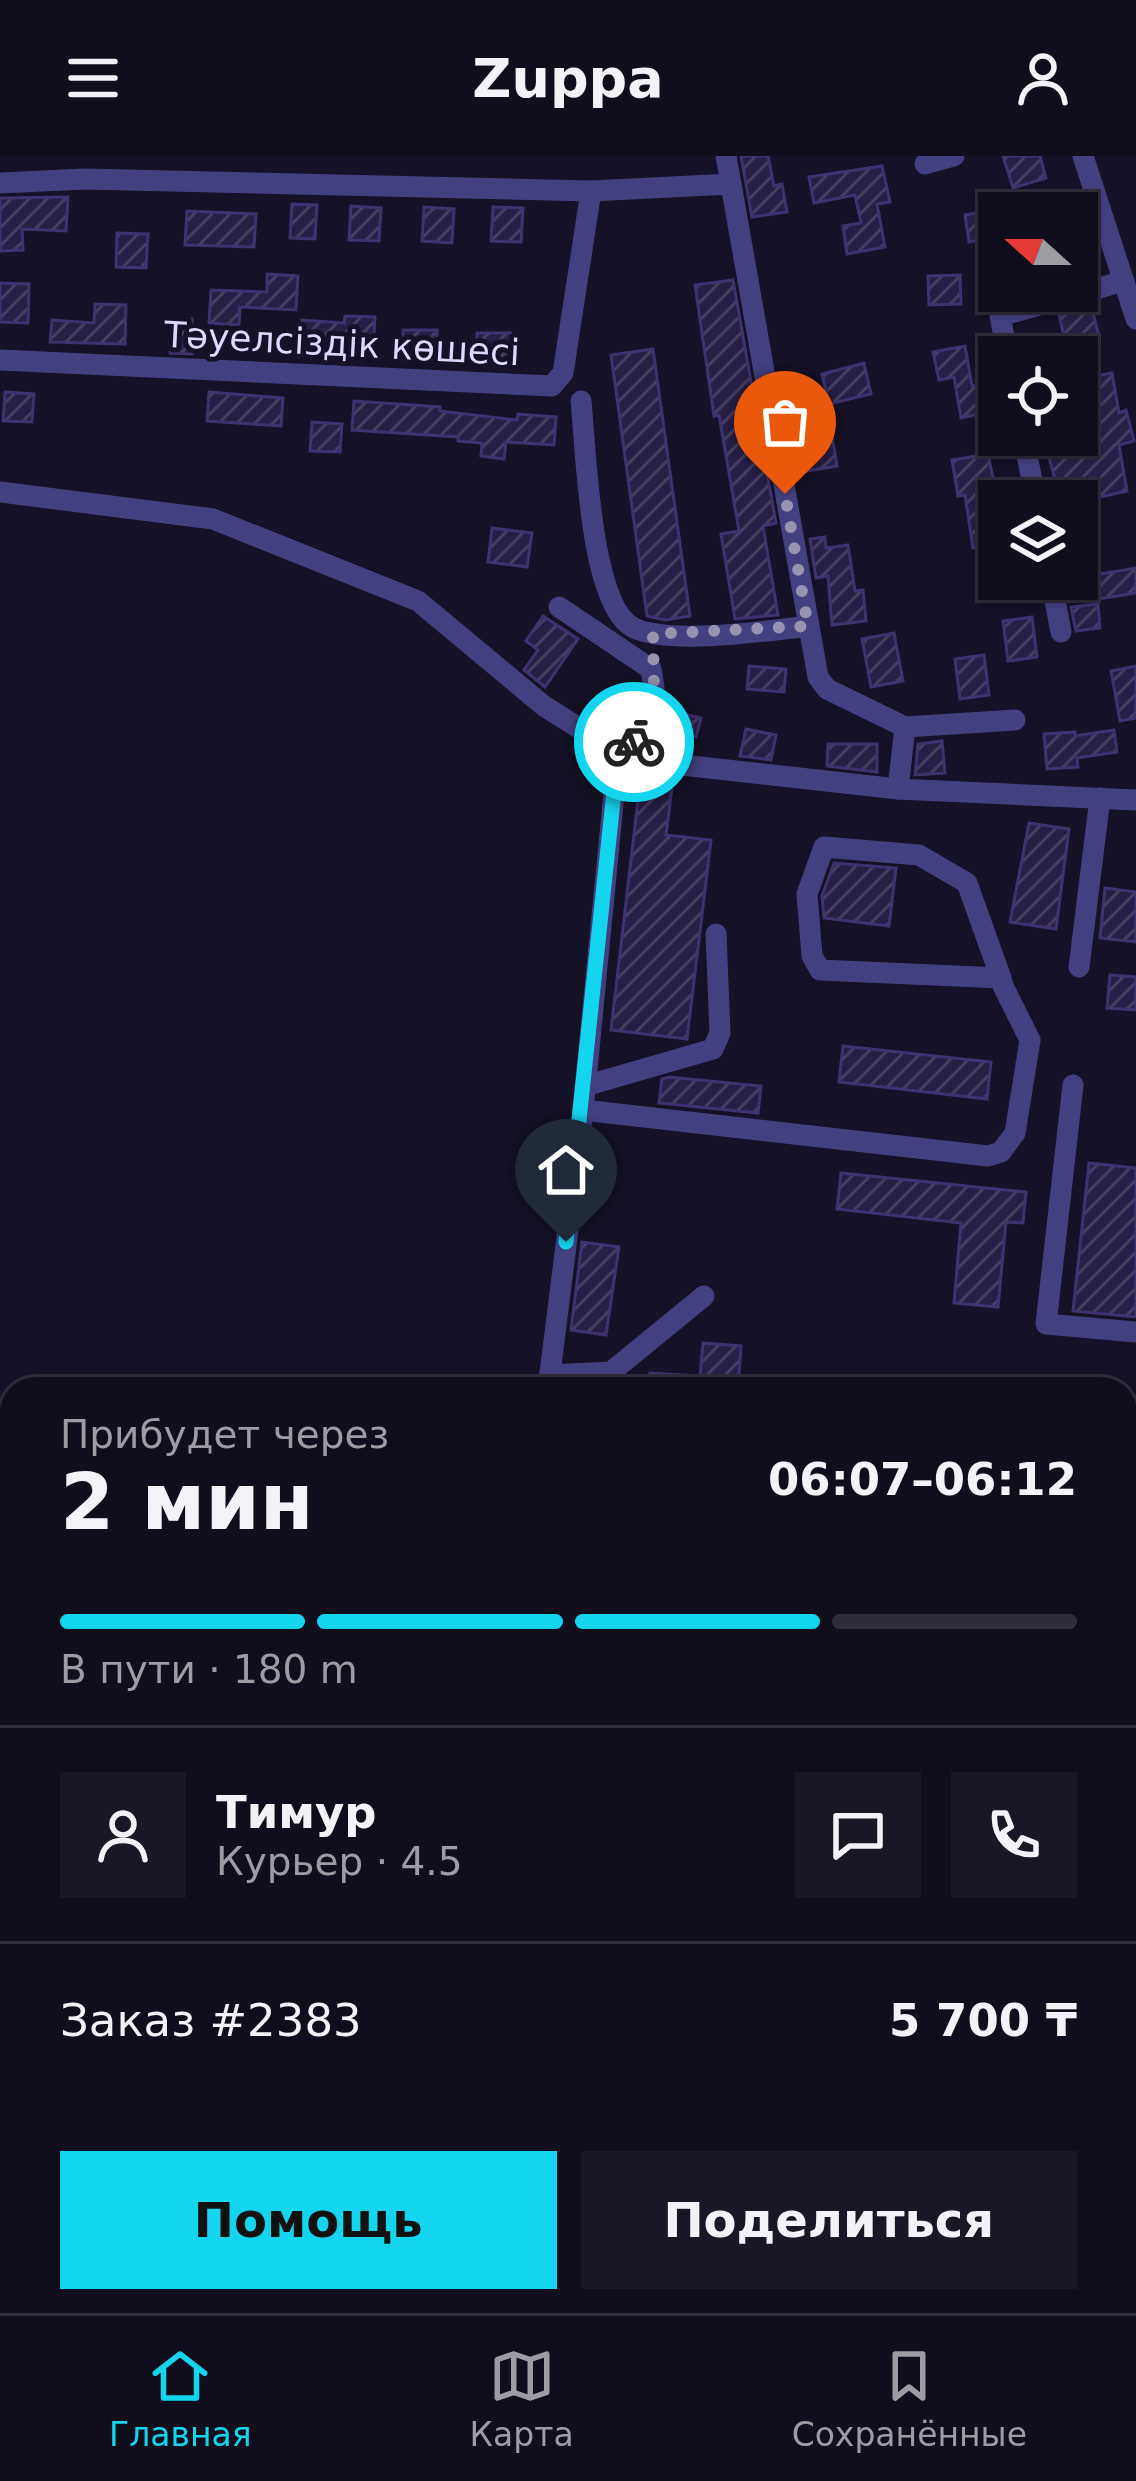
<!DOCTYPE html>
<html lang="ru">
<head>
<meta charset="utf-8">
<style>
	:root { --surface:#100d1c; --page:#191625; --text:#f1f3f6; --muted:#9c9ca3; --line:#302d3b; --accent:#13d6ee }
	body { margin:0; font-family:"DejaVu Sans",sans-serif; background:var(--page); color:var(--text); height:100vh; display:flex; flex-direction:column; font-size:45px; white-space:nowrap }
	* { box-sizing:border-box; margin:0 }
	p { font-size:39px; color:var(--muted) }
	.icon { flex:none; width:66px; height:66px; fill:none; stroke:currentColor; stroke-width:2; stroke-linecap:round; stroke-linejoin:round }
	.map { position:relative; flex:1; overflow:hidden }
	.details { position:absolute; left:0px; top:1221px; width:1137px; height:936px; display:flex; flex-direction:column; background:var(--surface); border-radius:36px 36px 0 0; box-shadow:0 3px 9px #0004,0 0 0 3px var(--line) }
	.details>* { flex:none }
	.needle { width:78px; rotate:291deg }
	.buttons { position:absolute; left:978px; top:36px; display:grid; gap:24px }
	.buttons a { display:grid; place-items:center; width:120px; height:120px; border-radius:0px; background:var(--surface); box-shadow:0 3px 9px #0004,0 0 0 3px var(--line); font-size:60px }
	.pin { position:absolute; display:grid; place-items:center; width:102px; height:102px; color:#fff; margin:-123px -51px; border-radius:50% 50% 50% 0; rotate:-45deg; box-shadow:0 0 12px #0007 }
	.pin .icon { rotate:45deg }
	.courier { position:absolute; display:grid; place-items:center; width:120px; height:120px; margin:-60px; border:9px solid #13d6ee; border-radius:50%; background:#fff; color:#222; box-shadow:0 3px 15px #0007 }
	.summary em { font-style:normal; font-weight:700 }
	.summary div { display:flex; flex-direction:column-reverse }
	.summary { display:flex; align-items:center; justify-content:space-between; height:204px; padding:0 60px }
	h1 { font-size:78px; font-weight:700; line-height:90px }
	.bar { display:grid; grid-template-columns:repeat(4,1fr); gap:18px 12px; align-content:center; height:144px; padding:0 60px }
	.bar i { height:15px; border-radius:9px; background:var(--line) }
	.bar .selected { background:var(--accent) }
	.bar p { grid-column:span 4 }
	.line { display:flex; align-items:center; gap:30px; padding:0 60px; border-top:3px solid var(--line) }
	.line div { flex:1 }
	.round { display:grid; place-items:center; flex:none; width:126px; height:126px; border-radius:0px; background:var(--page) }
	.action { display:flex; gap:24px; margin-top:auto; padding:24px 60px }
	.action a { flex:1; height:138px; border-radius:0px; background:var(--accent); color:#111; font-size:48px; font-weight:700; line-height:138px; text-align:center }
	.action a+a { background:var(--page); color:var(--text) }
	header { display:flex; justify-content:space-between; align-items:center; height:156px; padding:0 60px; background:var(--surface); font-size:54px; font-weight:700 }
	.dock { display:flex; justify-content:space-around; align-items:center; height:168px; border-top:3px solid var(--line); background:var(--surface); font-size:33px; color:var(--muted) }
	.dock a { display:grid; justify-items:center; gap:6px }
	.dock .selected { color:var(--accent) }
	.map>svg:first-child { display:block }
	.building { fill:url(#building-hatch); stroke:#3f3270; stroke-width:3 }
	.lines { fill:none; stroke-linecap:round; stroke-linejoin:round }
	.minor { stroke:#434081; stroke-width:21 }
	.major { stroke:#c168f4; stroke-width:27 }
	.done { stroke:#9793b1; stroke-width:12; stroke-dasharray:0 21.6 }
	.route { stroke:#13d6ee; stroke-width:15 }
	.labels { text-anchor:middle; stroke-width:10; stroke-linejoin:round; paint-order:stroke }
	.street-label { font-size:36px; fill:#ddd9fc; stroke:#151126 }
</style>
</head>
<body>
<header><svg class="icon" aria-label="menu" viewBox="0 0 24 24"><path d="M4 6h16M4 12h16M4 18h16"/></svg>Zuppa<svg class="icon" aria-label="person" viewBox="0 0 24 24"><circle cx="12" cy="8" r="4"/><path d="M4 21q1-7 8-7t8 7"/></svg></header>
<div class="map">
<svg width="1136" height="2157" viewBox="0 0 1136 2157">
	<defs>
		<pattern id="building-hatch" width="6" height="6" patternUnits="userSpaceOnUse" patternTransform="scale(3)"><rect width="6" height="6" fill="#271f45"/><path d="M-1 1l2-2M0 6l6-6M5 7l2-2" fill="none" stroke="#463f61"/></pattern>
	</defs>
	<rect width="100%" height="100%" fill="#151126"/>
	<g class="building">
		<path d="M 741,0 L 768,0 L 774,30 L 782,28 L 787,56 L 752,61 Z"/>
		<path d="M 1003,0 L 1040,0 L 1046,22 L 1013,32 Z"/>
		<path d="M 882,10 L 890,46 L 877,48 L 885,91 L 847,98 L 843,70 L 861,67 L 855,39 L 814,47 L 809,21 Z"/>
		<path d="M 68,41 L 66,75 L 22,73 L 23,94 L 0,95 L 0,42 Z"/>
		<path d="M 292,48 L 317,49 L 315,83 L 290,82 Z"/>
		<path d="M 351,50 L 381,52 L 379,85 L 349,84 Z"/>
		<path d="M 424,51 L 454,53 L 452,87 L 422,85 Z"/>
		<path d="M 493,51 L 523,52 L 521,86 L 491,85 Z"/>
		<path d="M 999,53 L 999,81 L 969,86 L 965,59 Z"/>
		<path d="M 187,55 L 256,58 L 254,91 L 185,89 Z"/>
		<path d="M 117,77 L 148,78 L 146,112 L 116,111 Z"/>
		<path d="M 267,118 L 298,120 L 296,154 L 240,151 L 239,169 L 209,167 L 211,134 L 267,136 Z"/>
		<path d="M 960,119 L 961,148 L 929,149 L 928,120 Z"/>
		<path d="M 733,124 L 776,367 L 763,370 L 778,459 L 735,463 L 721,378 L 739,375 L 719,259 L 714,260 L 695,129 Z"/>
		<path d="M 0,127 L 29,128 L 28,167 L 0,166 Z"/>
		<path d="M 95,148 L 126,149 L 125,188 L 50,186 L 52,164 L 94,167 Z"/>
		<path d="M 1091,150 L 1099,180 L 1066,189 L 1059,159 Z"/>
		<path d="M 345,160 L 375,161 L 373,195 L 331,193 L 330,200 L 300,198 L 302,164 L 344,167 Z"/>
		<path d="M 171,163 L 192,163 L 192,198 L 170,197 Z"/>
		<path d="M 403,174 L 437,174 L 437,205 L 403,204 Z"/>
		<path d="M 477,177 L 511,177 L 511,208 L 477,207 Z"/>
		<path d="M 965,190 L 972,230 L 987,227 L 993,255 L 961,262 L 954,221 L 939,224 L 933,196 Z"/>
		<path d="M 653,193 L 690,460 L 665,464 L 647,460 L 611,199 Z"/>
		<path d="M 864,207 L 871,238 L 829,248 L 822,218 Z"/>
		<path d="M 1112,217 L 1119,257 L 1126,254 L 1134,285 L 1119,289 L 1127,335 L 1082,345 L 1061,345 L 1048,298 L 1099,285 L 1083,222 Z"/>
		<path d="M 5,236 L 34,238 L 32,266 L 3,265 Z"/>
		<path d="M 209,236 L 283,242 L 281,270 L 207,265 Z"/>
		<path d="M 354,245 L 440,251 L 440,255 L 517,264 L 518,258 L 556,261 L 554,289 L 506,286 L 504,303 L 481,300 L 482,287 L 458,285 L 458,281 L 352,274 Z"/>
		<path d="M 312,266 L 342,268 L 340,296 L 310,295 Z"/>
		<path d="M 831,274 L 837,310 L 801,316 L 795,280 Z"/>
		<path d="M 988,298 L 999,351 L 999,423 L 1036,423 L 1037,432 L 997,443 L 983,390 L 973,392 L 965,339 L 958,340 L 952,304 Z"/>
		<path d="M 492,372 L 532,377 L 527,411 L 488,406 Z"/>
		<path d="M 825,381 L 826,392 L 848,389 L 855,435 L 863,434 L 866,465 L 832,469 L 828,420 L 816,422 L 810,383 Z"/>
		<path d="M 1136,412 L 1136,437 L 1092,444 L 1088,420 Z"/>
		<path d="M 1098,448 L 1100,472 L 1076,475 L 1071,451 Z"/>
		<path d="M 543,460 L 578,483 L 545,531 L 524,514 L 538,494 L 526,485 Z"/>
		<path d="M 1032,461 L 1037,501 L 1008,505 L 1003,465 Z"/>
		<path d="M 894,477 L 903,525 L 871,531 L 862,483 Z"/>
		<path d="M 984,499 L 989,539 L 960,543 L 955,503 Z"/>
		<path d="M 749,510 L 786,513 L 784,536 L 747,533 Z"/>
		<path d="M 1136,510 L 1136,562 L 1120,565 L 1111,515 Z"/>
		<path d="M 675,556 L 701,562 L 696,581 L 671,574 Z"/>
		<path d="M 746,573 L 776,579 L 771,604 L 740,600 Z"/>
		<path d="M 1114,574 L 1117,596 L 1077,602 L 1078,611 L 1047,613 L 1044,578 L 1075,576 L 1075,580 Z"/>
		<path d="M 942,585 L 945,617 L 915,619 L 918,588 Z"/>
		<path d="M 828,588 L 877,588 L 877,616 L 827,610 Z"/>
		<path d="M 640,627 L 672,631 L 666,679 L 711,684 L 687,883 L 611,874 Z"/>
		<path d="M 1029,667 L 1069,673 L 1056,773 L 1010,766 Z"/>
		<path d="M 834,707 L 896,712 L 889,770 L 824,762 L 822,740 Z"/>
		<path d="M 1105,732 L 1136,736 L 1136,786 L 1100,782 Z"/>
		<path d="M 1110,819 L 1136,821 L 1136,854 L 1107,852 Z"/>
		<path d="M 843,890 L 991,906 L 987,943 L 839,926 Z"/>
		<path d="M 669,921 L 761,930 L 758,957 L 659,947 L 662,923 Z"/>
		<path d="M 1089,1007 L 1136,1012 L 1136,1161 L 1073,1155 Z"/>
		<path d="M 841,1017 L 1026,1036 L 1023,1067 L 1006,1066 L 998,1151 L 954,1147 L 961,1067 L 837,1053 Z"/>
		<path d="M 582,1086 L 619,1091 L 606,1179 L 571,1174 Z"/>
		<path d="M 703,1187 L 741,1190 L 738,1233 L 649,1233 L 650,1217 L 700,1220 Z"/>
	</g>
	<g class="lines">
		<g class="minor">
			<path d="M 726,0 L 818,521 L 827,533 L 905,571 L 898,633"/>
			<path d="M 1083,0 L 1136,163"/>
			<path d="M 925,8 L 954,0"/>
			<path d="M 0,27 L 85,23 L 591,35 L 731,28"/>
			<path d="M 1008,201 L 1000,160 L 1124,125"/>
			<path d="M 0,204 L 552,230 L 563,217 L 591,35"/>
			<path d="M 581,245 C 586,294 590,451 634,472 C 671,489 766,475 809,470"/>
			<path d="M 1023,279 L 1036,345"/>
			<path d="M 0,336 L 213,363 L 418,445 L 544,550 L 628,603 L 654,532 L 651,513 L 559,451"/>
			<path d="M 1051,423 L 1061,476"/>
			<path d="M 905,571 L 1015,564"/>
			<path d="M 1079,811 L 1100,642"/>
			<path d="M 1073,929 L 1046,1168 L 1136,1176"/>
			<path d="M 585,930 L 713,893 L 720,877 L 716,778"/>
			<path d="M 583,954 L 988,1000 L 1001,996 L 1015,977 L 1030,884 L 1003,830 L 1001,822 L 967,727 L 919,699 L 824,691 L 807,738 L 812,800 L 820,814 L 1001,822"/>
			<path d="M 550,1219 L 611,1216 L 704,1140"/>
			<path d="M 548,1233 L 583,954 L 616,617 L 628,603 L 898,633 L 1136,644"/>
			<path d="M 0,1252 L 12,1252"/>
			<path d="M 1125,1517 L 1136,1512"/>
			<path d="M 91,2145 L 93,2157"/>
			<path d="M 352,2145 L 353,2157"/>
			<path d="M 592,2145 L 593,2157"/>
			<path d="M 753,2145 L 754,2157"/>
			<path d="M 1016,2157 L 1017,2145"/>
		</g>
		<g class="major">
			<path d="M 0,1716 L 12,1717"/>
			<path d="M 1125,1816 L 1136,1817"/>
		</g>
	</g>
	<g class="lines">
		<path class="done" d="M 634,586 L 654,532 L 653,478 L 808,470 L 785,338"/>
		<path class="route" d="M 566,1086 L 616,617 L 634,586"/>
	</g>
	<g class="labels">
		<g class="street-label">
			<text transform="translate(342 187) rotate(3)" y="13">Тәуелсіздік көшесі</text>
		</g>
	</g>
</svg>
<div class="buttons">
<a><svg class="needle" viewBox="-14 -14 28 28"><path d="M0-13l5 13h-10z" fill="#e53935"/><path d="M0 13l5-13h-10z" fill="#9c9ca3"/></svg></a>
<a><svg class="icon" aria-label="locate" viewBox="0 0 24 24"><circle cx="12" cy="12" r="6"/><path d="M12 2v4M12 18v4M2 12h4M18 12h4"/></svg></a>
<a><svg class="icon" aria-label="layers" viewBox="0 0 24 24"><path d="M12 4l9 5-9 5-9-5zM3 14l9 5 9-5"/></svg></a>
</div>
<div class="pin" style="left:785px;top:338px;background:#ea580c"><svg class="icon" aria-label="bag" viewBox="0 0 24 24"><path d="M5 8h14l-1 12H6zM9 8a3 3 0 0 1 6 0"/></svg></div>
<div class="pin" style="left:566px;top:1086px;background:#1f2937"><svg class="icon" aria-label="home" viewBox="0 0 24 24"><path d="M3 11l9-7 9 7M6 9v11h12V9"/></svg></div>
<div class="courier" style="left:634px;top:586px"><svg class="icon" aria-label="bike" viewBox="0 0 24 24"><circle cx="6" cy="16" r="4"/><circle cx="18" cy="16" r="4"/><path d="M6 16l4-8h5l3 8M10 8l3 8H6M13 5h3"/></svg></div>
<section class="details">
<div class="summary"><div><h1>2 мин</h1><p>Прибудет через</p></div><em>06:07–06:12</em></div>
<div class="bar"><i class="selected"></i><i class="selected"></i><i class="selected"></i><i></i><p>В пути · 180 m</p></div>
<div class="line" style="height:216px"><a class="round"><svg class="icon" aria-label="person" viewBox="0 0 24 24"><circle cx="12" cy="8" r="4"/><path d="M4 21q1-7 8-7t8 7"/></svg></a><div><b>Тимур</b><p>Курьер · 4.5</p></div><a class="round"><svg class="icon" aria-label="chat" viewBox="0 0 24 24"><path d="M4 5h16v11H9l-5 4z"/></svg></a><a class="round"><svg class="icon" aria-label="phone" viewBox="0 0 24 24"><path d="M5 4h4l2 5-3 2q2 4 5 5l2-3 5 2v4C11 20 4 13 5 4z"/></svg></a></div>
<div class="line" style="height:156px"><div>Заказ #2383</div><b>5 700 ₸</b></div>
<div class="action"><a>Помощь</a><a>Поделиться</a></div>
</section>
</div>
<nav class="dock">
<a class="selected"><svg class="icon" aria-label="home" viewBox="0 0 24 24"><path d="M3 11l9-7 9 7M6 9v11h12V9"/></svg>Главная</a>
<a><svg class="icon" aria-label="map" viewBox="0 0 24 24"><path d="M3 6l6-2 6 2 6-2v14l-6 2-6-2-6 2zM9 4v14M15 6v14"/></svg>Карта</a>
<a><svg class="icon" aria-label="saved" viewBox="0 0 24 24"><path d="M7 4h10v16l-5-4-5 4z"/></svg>Сохранённые</a>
</nav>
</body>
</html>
